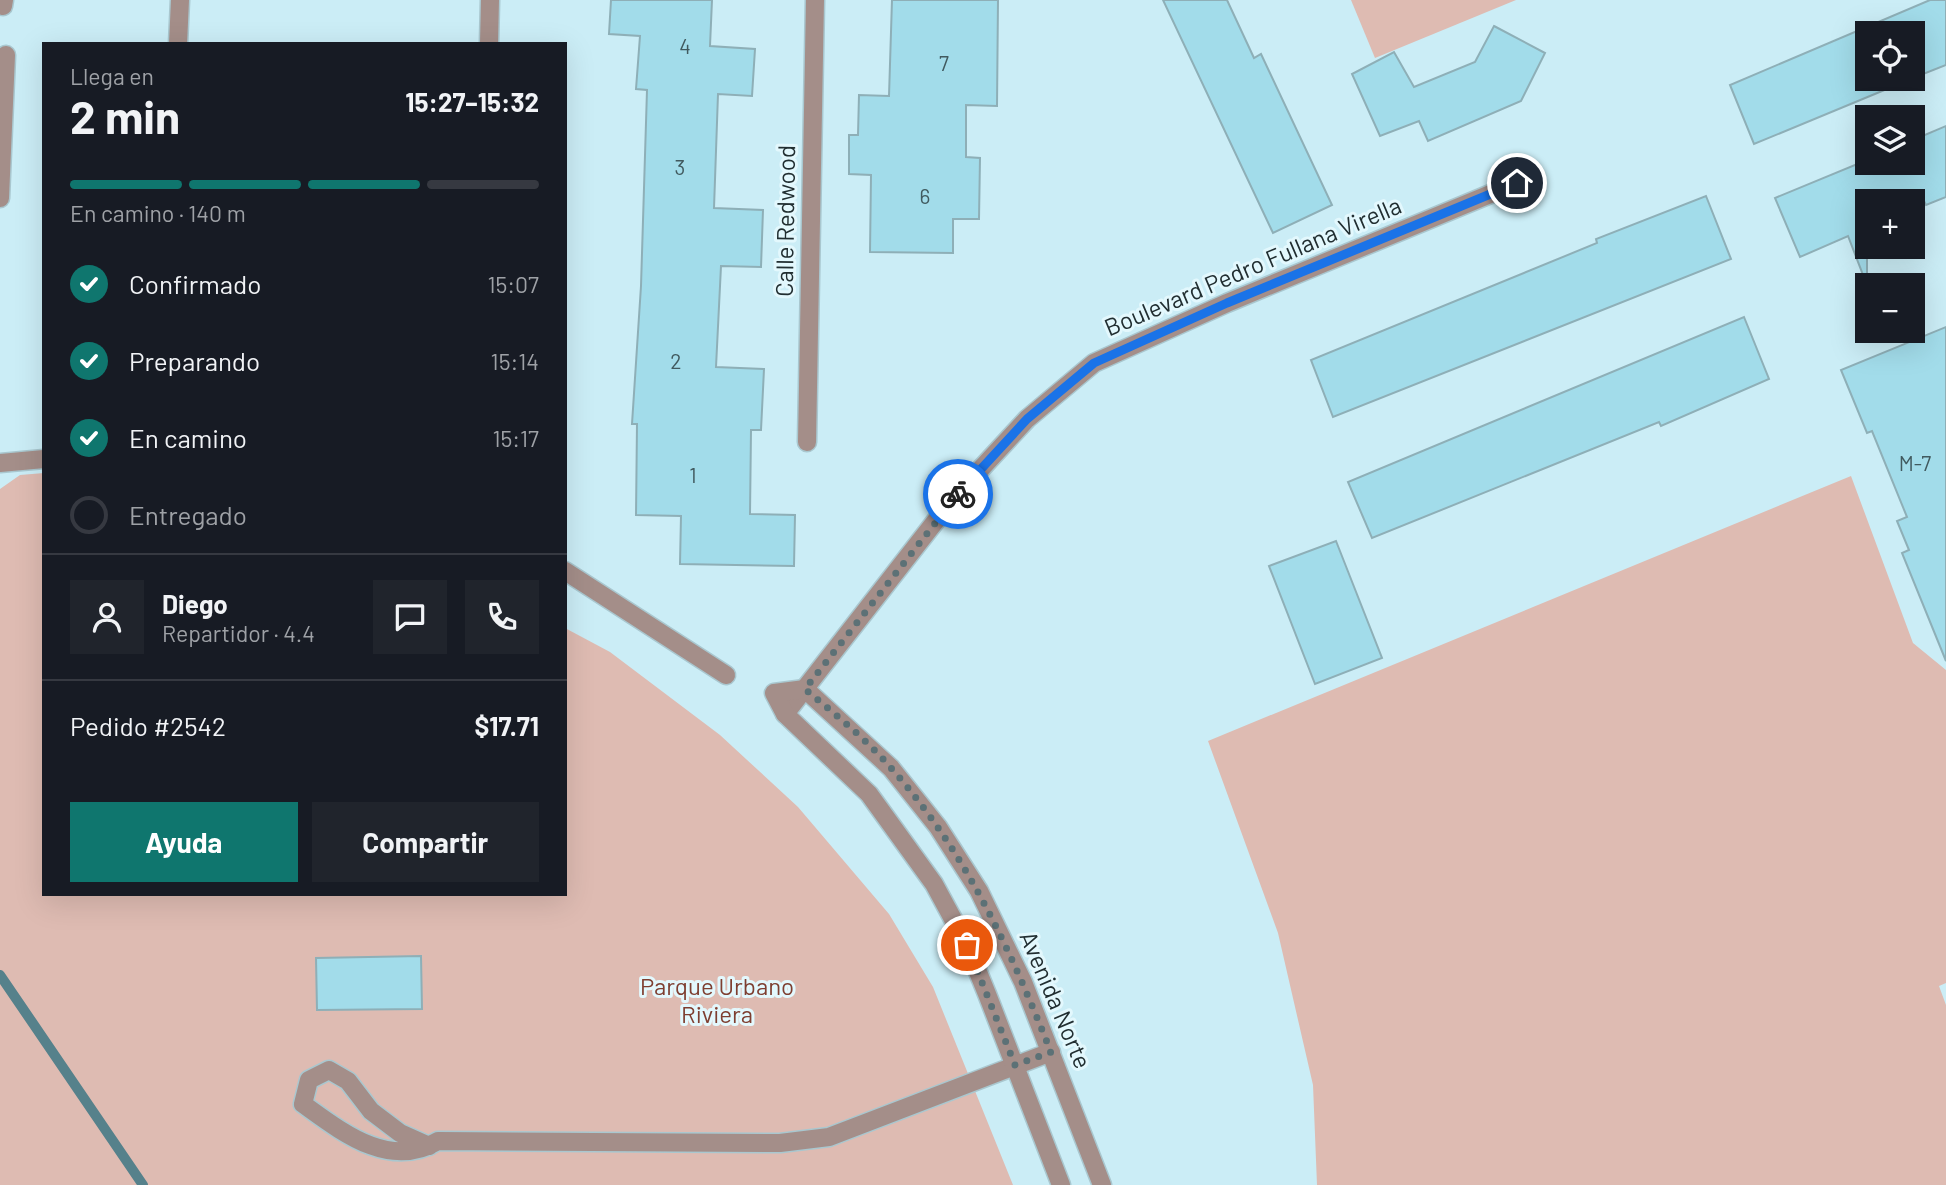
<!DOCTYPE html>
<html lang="es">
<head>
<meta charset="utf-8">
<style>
	:root { --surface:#171b24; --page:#20242c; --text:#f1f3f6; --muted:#9ea1a6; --line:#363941; --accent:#0f766e }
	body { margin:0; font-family:Barlow,sans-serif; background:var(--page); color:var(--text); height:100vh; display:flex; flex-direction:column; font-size:26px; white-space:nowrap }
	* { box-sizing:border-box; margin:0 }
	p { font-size:23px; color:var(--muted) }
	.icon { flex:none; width:38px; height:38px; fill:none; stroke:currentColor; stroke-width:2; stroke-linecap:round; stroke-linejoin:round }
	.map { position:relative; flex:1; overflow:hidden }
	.drawer { position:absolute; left:42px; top:42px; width:525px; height:854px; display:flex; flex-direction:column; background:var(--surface); border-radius:0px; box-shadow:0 7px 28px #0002 }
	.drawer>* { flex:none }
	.tools { position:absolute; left:1855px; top:21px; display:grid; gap:14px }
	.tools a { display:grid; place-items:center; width:70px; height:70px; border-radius:0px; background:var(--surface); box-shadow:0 7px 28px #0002; font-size:35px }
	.pin { position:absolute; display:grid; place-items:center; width:60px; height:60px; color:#fff; margin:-30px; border:4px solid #fff; border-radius:50%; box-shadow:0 2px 7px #0007 }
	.courier { position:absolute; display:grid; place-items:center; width:70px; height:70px; margin:-35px; border:5px solid #1a73e8; border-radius:50%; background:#fff; color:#222; box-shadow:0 2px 9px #0007 }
	.headline em { font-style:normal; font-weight:700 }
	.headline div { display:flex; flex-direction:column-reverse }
	.headline { display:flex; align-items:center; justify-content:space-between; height:119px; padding:0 28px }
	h1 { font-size:46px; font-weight:700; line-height:52px }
	.bar { display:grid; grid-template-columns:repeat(4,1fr); gap:10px 7px; align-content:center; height:84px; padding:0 28px }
	.bar i { height:9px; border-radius:5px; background:var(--line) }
	.bar .on { background:var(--accent) }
	.bar p { grid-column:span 4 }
	.line { display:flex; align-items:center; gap:18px; padding:0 28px; border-top:2px solid var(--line) }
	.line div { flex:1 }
	.round { display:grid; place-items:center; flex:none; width:74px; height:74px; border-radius:0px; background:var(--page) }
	ol { padding:0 28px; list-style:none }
	li { display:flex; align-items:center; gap:21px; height:77px }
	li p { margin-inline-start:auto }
	li .icon { padding:7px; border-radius:50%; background:var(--accent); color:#fff; stroke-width:4 }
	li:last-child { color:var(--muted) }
	li i { width:38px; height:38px; border:4px solid var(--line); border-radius:50% }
	.primary-button { display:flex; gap:14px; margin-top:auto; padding:14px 28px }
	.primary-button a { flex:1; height:80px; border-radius:0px; background:var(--accent); color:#fff; font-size:28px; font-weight:700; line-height:80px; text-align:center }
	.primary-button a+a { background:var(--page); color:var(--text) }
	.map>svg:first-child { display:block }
	.green { fill:#debbb2 }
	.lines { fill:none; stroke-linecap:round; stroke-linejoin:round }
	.stream { stroke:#56818b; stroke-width:10 }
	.building { fill:#a2dcea; stroke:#8eafb7; stroke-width:2 }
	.service-casing { stroke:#a9c7cf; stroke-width:21 }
	.minor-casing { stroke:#a9c7cf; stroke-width:21 }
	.tertiary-casing { stroke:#a9c7cf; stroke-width:21 }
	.service { stroke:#a48e89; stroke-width:18 }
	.minor { stroke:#a48e89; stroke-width:18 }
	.tertiary { stroke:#a48e89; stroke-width:18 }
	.done { stroke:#5c7176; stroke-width:7; stroke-dasharray:0 12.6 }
	.route { stroke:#1a73e8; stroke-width:9 }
	.labels { text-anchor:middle; stroke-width:6; stroke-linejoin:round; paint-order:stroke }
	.number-label { font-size:21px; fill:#415a5f }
	.street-label { font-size:24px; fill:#212e31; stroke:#e3f8fd }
	.park-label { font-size:24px; fill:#7e3e30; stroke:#e3f8fd }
</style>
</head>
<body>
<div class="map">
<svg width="1946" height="1185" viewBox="0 0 1946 1185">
	<rect width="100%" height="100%" fill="#cbedf6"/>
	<g class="green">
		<path d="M 1351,0 L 1516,0 L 1375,58 Z"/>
		<path d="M 44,473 L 44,894 L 565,894 L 565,628 L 610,652 L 720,735 L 798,807 L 889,914 L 933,987 L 1013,1185 L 0,1185 L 0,489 L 20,475 Z"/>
		<path d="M 1851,476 L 1913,643 L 1946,670 L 1946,983 L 1939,986 L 1946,1005 L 1946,1185 L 1317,1185 L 1313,1085 L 1278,933 L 1208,741 Z"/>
	</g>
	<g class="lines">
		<path class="stream" d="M 0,975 L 143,1185"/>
	</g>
	<g class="building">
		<path d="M 611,0 L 712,0 L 710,46 L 755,49 L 752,96 L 718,94 L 714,208 L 763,210 L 761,267 L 721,266 L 716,367 L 764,369 L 761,430 L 751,430 L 750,514 L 795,515 L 794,566 L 680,564 L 681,516 L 636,515 L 637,424 L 632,424 L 641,286 L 647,90 L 636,89 L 640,36 L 609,34 Z"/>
		<path d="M 892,0 L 998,0 L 997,106 L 966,105 L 966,157 L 980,158 L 979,219 L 953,219 L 953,253 L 870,252 L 871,175 L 849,174 L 849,135 L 858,135 L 859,95 L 889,96 Z"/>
		<path d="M 1163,0 L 1227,0 L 1254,58 L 1261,54 L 1332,205 L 1273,233 Z"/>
		<path d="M 1930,0 L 1946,0 L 1946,65 L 1913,78 L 1913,33 L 1867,33 L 1867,79 L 1911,79 L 1754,144 L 1730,85 Z"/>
		<path d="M 1494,26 L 1545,53 L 1521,101 L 1428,141 L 1419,121 L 1380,136 L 1352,74 L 1394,52 L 1414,87 L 1475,62 Z"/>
		<path d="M 1946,126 L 1946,197 L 1926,205 L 1923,199 L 1913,204 L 1913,201 L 1867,201 L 1867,279 L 1865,280 L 1848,236 L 1800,257 L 1775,198 L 1867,160 L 1867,163 L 1913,163 L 1913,140 Z"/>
		<path d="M 1706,196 L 1731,259 L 1333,417 L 1311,360 L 1597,243 L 1596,239 Z"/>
		<path d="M 1744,317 L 1769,379 L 1661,426 L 1659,422 L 1372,538 L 1348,482 Z"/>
		<path d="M 1946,327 L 1946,661 L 1902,553 L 1909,550 L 1897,521 L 1907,517 L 1872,431 L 1867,433 L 1841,370 Z"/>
		<path d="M 1336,541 L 1382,658 L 1315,684 L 1269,566 Z"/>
		<path d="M 421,956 L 422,1009 L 317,1010 L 316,958 Z"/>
	</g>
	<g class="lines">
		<defs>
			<path id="service" d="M 429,1146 L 400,1133 L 371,1111 L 348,1081 L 329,1070 L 309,1080 L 303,1104 C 342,1132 389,1170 438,1141 L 780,1143 L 829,1137 L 1051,1052"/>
			<g id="minor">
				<path d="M 3,6 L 4,0"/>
				<path d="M 178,44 L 180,0"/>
				<path d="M 489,44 L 490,0"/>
				<path d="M 0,198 L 6,55"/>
				<path d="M 807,442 L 815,0"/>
				<path d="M 565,571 L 726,675"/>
				<path d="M 785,714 L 952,500 L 1027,419 L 1094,363 L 1227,303 L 1517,183"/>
			</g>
			<g id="tertiary">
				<path d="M 0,463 L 44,459"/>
				<path d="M 1061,1185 L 987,994 L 967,945 L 934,884 L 869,794 L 785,714 L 774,693 L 805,689 L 891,768 L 938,827 L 979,891 L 1023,982 L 1102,1185"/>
			</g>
		</defs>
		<use href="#service" class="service-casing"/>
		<use href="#minor" class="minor-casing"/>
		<use href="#tertiary" class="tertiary-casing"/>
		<use href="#service" class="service"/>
		<use href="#minor" class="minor"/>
		<use href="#tertiary" class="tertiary"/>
	</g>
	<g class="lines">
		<path class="done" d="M 958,494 L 805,689 C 835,714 866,739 892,769 C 967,854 1009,947 1051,1052 L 1015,1065 L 967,945"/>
		<path class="route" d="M 958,494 L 1027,419 L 1094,363 L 1227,303 L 1517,183"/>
	</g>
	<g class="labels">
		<g class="number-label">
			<text x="685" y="54">4</text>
			<text x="944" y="71">7</text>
			<text x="680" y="175">3</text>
			<text x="925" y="204">6</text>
			<text x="676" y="369">2</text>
			<text x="1915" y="471">M-7</text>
			<text x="693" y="483">1</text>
		</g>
		<g class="street-label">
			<text transform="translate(786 221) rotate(-89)" y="8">Calle Redwood</text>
			<text transform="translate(1253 267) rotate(-23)" y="8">Boulevard Pedro Fullana Virella</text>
			<text transform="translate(1055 1000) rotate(67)" y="8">Avenida Norte</text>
		</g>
		<g class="park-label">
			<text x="717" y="995">Parque Urbano<tspan x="717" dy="28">Riviera</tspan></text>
		</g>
	</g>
</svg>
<div class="tools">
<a><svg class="icon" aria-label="locate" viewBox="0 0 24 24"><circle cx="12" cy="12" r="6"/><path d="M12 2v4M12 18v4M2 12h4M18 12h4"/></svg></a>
<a><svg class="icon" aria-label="layers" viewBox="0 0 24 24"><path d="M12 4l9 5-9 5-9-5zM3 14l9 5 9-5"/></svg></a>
<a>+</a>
<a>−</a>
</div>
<div class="pin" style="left:967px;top:945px;background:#ea580c"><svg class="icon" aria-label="bag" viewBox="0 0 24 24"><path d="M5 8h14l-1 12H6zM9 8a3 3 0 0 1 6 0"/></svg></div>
<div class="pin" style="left:1517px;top:183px;background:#1f2937"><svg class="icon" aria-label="home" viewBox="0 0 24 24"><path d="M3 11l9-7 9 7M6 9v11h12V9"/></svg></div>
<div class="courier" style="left:958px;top:494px"><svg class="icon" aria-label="bike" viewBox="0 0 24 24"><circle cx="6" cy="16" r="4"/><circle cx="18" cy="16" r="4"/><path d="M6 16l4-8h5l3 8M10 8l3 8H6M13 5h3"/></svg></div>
<section class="drawer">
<div class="headline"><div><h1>2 min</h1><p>Llega en</p></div><em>15:27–15:32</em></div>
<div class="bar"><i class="on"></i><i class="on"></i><i class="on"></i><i></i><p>En camino · 140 m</p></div>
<ol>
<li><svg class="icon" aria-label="check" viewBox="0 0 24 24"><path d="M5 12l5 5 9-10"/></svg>Confirmado<p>15:07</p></li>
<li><svg class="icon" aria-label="check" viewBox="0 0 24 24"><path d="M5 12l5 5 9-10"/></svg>Preparando<p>15:14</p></li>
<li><svg class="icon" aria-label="check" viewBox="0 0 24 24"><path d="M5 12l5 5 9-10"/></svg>En camino<p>15:17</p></li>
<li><i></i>Entregado</li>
</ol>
<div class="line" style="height:126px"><a class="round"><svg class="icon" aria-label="person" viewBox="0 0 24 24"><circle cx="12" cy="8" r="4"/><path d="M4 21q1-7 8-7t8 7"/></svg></a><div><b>Diego</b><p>Repartidor · 4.4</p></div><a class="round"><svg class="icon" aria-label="chat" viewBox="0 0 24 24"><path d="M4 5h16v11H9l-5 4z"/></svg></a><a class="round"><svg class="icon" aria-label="phone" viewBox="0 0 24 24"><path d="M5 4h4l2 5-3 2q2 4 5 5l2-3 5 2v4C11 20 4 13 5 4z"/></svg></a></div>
<div class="line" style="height:91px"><div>Pedido #2542</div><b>$17.71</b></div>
<div class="primary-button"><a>Ayuda</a><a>Compartir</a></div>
</section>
</div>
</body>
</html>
